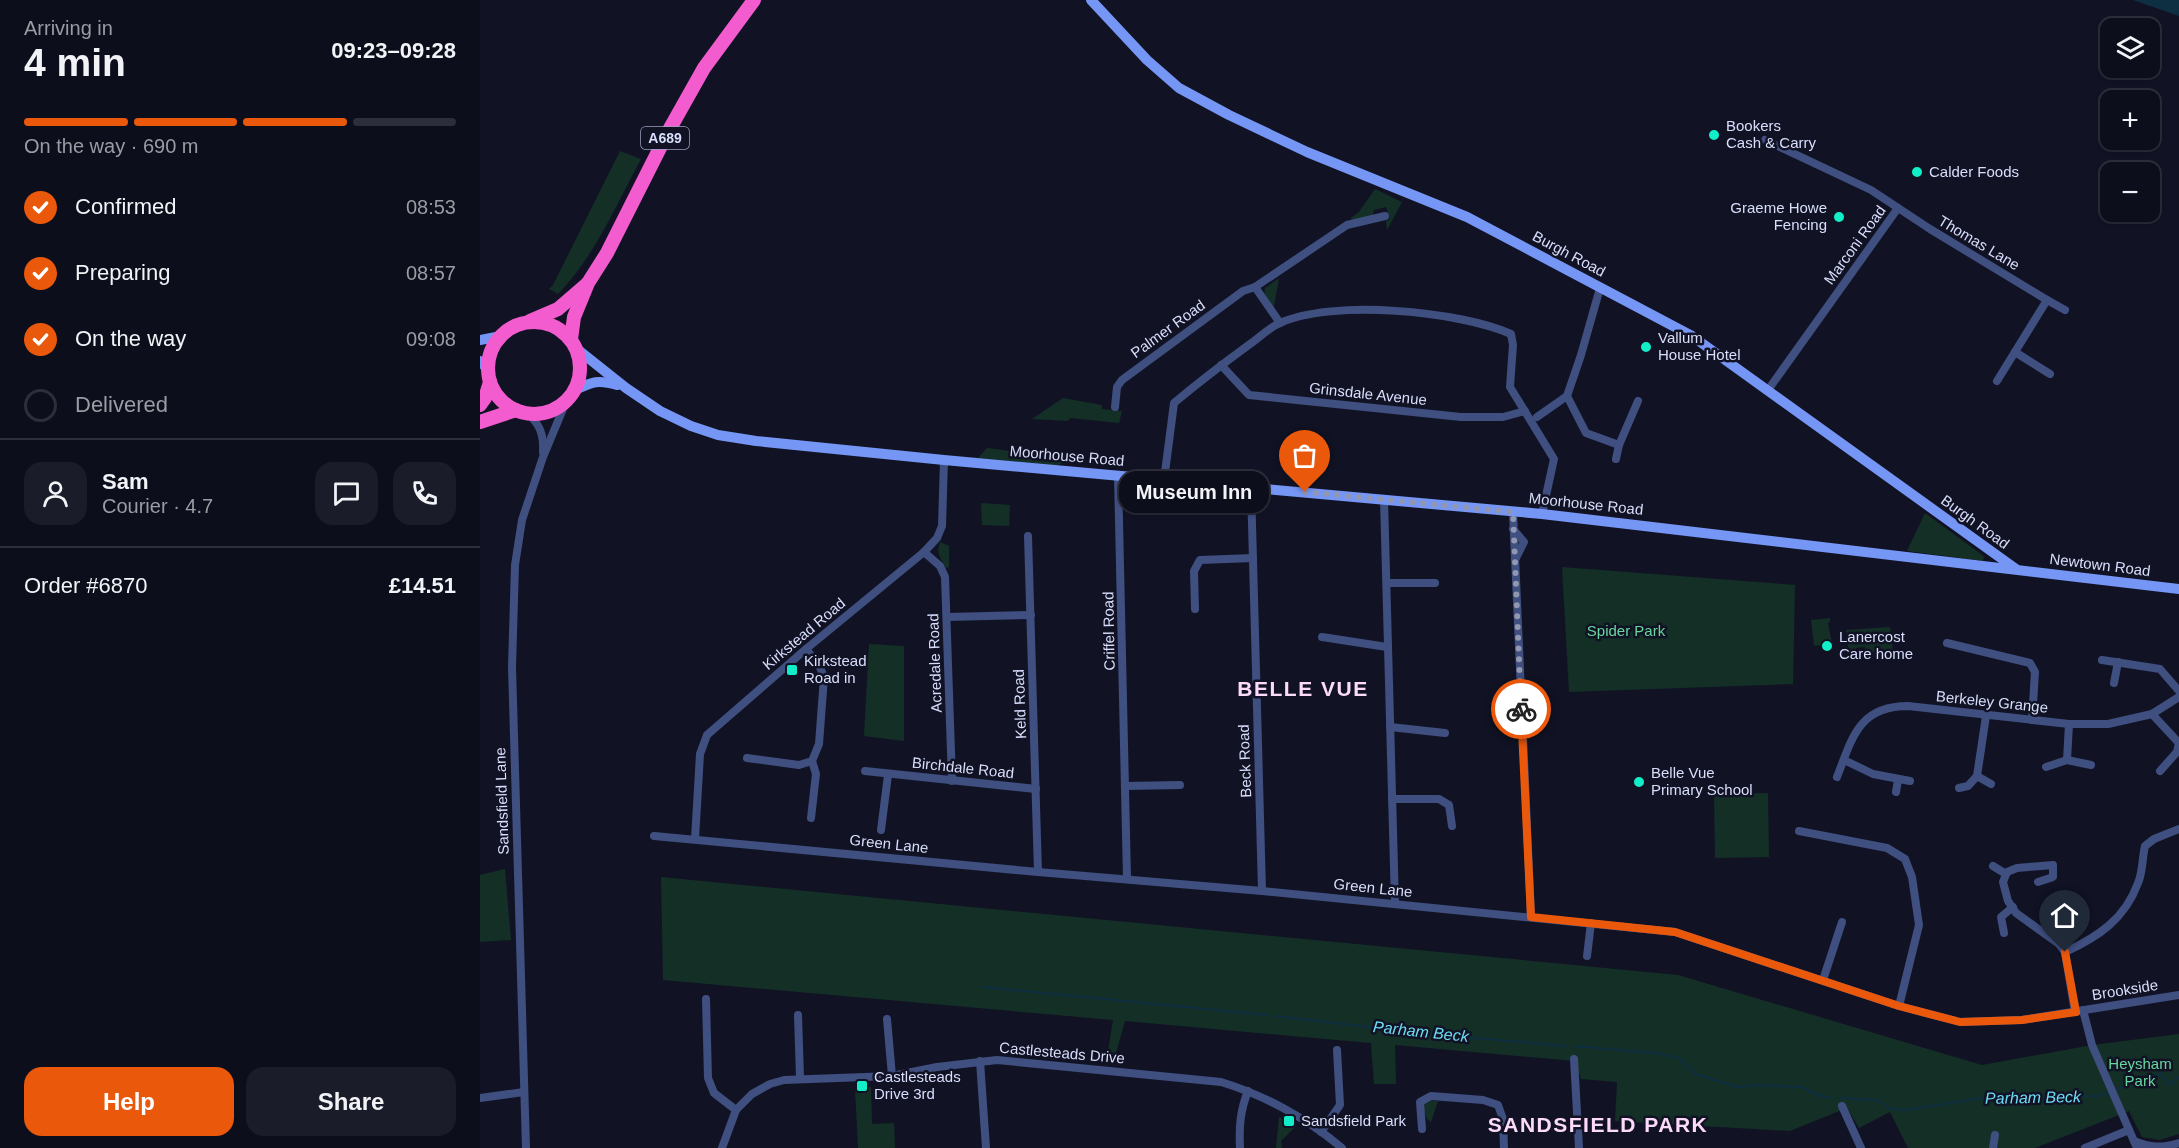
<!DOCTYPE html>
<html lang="en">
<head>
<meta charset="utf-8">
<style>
	:root { --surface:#0d0e1c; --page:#1b1c29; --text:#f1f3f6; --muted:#9a9ca3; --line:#2d2e3b; --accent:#ea580c }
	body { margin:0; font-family:Arial,sans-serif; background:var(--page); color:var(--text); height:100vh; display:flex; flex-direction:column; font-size:22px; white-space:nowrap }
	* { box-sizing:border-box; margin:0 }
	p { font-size:20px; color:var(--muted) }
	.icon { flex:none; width:33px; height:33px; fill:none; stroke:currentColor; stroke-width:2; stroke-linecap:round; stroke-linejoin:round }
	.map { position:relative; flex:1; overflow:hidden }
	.side { display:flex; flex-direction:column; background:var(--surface); width:480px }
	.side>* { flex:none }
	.tools { position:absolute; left:1620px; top:18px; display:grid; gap:12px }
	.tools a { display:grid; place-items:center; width:60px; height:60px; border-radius:12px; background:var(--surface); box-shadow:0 2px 4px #0004,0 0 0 2px var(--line); font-size:30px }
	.pin { position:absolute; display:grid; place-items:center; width:51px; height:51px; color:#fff; margin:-62px -26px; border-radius:50% 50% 50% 0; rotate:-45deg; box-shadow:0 0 6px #0007 }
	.pin .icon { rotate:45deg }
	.courier { position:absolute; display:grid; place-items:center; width:60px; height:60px; margin:-30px; border:4px solid #ea580c; border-radius:50%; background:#fff; color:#222; box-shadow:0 2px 8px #0007 }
	.bubble { position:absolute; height:42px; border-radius:18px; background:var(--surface); box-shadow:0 2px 4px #0004,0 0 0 2px var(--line); font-size:20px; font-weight:700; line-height:42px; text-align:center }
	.head em { font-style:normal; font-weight:700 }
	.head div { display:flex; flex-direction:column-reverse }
	.head { display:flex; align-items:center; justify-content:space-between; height:102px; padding:0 24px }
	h1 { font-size:39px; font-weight:700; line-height:45px }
	.bar { display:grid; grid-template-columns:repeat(4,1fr); gap:9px 6px; align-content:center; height:72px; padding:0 24px }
	.bar i { height:8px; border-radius:4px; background:var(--line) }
	.bar .on { background:var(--accent) }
	.bar p { grid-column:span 4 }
	.line { display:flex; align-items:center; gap:15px; padding:0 24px; border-top:2px solid var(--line) }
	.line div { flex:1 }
	.round { display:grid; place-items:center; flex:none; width:63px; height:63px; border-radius:18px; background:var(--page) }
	ol { padding:0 24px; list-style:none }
	li { display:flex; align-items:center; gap:18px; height:66px }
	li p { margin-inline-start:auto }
	li .icon { padding:6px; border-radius:50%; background:var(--accent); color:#fff; stroke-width:4 }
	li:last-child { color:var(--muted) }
	li i { width:33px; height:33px; border:3px solid var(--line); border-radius:50% }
	.action { display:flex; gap:12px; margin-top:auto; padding:12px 24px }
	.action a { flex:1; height:69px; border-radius:18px; background:var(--accent); color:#fff; font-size:24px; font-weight:700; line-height:69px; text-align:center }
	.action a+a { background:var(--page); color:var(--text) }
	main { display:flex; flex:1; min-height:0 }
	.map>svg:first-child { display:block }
	.green { fill:#142f26 }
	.water { fill:#0e2f41 }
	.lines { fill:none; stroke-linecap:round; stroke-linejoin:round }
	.stream { stroke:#0e2f41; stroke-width:2 }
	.street { stroke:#3f4f80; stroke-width:8 }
	.secondary { stroke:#7696f5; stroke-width:10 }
	.highway { stroke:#f35cce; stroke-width:14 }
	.done { stroke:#9297b1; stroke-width:6; stroke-dasharray:0 10.8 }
	.route { stroke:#ea580c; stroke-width:8 }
	.poi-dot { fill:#12eec7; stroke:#111325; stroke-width:2 }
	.labels { text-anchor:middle; stroke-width:5; stroke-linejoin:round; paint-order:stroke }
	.shield { fill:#111325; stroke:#9ca1bc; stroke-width:1.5 }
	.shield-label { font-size:14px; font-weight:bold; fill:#d8defc }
	.poi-label { font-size:15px; fill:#d8defc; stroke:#111325; text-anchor:start }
	.street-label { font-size:15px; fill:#d8defc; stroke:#111325 }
	.park-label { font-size:15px; fill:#68d79d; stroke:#111325 }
	.water-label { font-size:16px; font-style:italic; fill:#6ddbf4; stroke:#111325 }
	.district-label { font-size:21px; font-weight:bold; letter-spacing:1.5px; fill:#fcdaf9; stroke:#111325 }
</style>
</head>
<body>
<main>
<section class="side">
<div class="head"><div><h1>4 min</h1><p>Arriving in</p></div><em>09:23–09:28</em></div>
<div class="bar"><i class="on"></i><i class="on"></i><i class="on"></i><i></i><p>On the way · 690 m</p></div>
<ol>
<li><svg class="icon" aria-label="check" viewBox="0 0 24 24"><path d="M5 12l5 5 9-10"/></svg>Confirmed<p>08:53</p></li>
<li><svg class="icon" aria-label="check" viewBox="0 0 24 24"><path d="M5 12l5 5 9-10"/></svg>Preparing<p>08:57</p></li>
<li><svg class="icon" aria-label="check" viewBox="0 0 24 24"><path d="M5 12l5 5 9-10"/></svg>On the way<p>09:08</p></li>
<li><i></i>Delivered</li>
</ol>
<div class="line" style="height:108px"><a class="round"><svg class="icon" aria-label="person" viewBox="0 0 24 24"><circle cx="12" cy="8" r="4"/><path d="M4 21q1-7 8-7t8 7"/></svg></a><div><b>Sam</b><p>Courier · 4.7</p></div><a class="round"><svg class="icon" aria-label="chat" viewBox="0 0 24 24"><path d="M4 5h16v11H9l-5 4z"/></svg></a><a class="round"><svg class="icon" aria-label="phone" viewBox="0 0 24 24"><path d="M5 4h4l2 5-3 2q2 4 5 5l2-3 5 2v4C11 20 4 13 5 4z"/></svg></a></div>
<div class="line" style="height:78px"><div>Order #6870</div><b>£14.51</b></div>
<div class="action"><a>Help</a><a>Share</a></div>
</section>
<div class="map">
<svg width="1699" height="1148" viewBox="0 0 1699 1148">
	<rect width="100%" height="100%" fill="#111325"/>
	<g class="green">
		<path d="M 140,151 L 161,159 C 136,205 115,256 78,294 L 69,289 L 73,285 Z"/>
		<path d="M 895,189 L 922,202 L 907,230 L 906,221 L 910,219 L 906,207 L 894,210 L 892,217 L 872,221 L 871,218 L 879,212 Z"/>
		<path d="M 799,278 L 794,307 C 789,301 783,296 785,288 Z"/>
		<path d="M 583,398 L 622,405 L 622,409 L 642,411 L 639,423 L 590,418 L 588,421 L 552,419 Z"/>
		<path d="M 507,448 L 587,458 L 587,461 L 576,466 L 498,458 Z"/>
		<path d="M 501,503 L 530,505 L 529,526 L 502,525 Z"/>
		<path d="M 1445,513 L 1501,554 L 1504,557 L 1503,561 L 1427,551 Z"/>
		<path d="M 460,542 L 469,546 L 469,567 L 466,568 C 460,557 456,554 460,542 Z"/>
		<path d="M 1082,567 L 1315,585 L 1313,684 L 1089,692 Z"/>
		<path d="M 1350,618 L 1350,622 L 1348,623 L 1352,644 L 1334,646 L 1331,620 Z"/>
		<path d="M 1410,627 L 1413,650 L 1386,653 L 1385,647 L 1376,648 L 1377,660 L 1370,661 L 1366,630 Z"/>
		<path d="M 389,644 L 424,646 L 424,741 L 384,736 Z"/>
		<path d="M 1288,793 L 1289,857 L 1235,858 L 1234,794 Z"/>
		<path d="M 25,869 L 31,940 L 0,942 L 0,875 Z"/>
		<path d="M 181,877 L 1198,975 L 1502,1065 L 1612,1045 L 1699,1034 L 1699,1134 L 1680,1140 L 1662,1137 L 1649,1111 L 1555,1148 L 1428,1148 L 1410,1112 L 1379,1128 L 1367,1108 L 1310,1131 L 1135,1121 L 1137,1082 L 1101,1079 L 1095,1061 L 915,1045 L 916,1084 L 894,1084 L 891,1043 L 645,1021 L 633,1064 L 626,1063 L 633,1020 L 183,980 Z"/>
		<path d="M 391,1087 L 392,1124 L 414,1123 L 415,1148 L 378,1148 L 375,1088 Z"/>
		<path d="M 951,1101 L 958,1101 L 951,1122 L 947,1119 L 943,1108 L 945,1103 Z"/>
		<path d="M 799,1117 L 816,1126 L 801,1141 L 802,1148 L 796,1148 Z"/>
	</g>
	<path class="water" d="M 1653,0 L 1699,0 L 1699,16 Z"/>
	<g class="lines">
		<g class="stream">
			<path d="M 503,987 L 787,1015"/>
			<path d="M 795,1016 L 940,1033 L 1086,1046"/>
			<path d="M 1094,1046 L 1175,1053 L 1199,1058 L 1215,1074 L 1257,1087 L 1278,1085 L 1321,1087 L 1341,1096 L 1351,1097"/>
			<path d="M 1635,1090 L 1655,1082 L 1667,1083 L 1680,1073 L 1690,1085 L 1699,1077"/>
			<path d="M 1361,1098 L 1396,1100 L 1412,1109 L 1425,1110 L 1515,1096 L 1620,1096 L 1629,1092"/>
		</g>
		<g class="street">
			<path d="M 1285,140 L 1391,190 L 1450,229 L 1567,300 L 1517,381"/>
			<path d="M 775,287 L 867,225 L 905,216"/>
			<path d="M 1120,288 L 1101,355 L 1087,396 L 1106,433 L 1139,445 L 1158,401"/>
			<path d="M 1567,300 L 1585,310"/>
			<path d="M 1535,352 L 1570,374"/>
			<path d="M 741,365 L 769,395 L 981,417 L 1023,417 L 1045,411"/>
			<path d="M 1288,390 L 1418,208"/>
			<path d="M 635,407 L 637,387 L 642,380 L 763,291 L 775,287 L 800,323"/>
			<path d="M 47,413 C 60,424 64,435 63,452"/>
			<path d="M 1057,417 L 1087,396"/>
			<path d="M 1136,459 L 1139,445"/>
			<path d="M 638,476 L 647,878"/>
			<path d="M 684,480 L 694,403 C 719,382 744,363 770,344 C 780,337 790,327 800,323 C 852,299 980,311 1031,334 L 1033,345 L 1030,387 L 1074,459 L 1062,514"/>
			<path d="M 771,487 L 782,891"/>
			<path d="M 904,499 L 915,904"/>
			<path d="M 1033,512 L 1051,917"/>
			<path d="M 1033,529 L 1044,542 L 1035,560"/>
			<path d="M 548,536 L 558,872"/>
			<path d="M 444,552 L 460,566 L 465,577 L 472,781"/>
			<path d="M 907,583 L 955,583"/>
			<path d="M 715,609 L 714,571 L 720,560 L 773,558"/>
			<path d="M 467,617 L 551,615"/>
			<path d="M 842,637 L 907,647"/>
			<path d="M 1467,643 L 1550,663 L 1555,672 L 1552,720"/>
			<path d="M 1622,660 L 1680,669 L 1699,691"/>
			<path d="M 1634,683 L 1638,662"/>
			<path d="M 1672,714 L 1699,743"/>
			<path d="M 910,727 L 965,733"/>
			<path d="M 267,758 L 319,765 L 332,761 L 339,744 L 344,677 L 339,665 L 326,649"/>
			<path d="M 1364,760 L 1393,774 L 1430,781"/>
			<path d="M 1587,760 L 1589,724"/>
			<path d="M 1566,767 L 1587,760 L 1611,765"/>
			<path d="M 385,771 L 556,789"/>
			<path d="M 1680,771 L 1697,752 L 1699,743"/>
			<path d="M 1497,776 L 1511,784"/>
			<path d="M 1357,777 C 1372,739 1378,706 1428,706 L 1589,724 L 1628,724 L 1672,714 L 1699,697"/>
			<path d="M 646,786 L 700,785"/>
			<path d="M 1479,788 L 1488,786 L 1497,776 L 1506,716"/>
			<path d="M 1416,792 L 1418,780"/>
			<path d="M 912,799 L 959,799 L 969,805 L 972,826"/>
			<path d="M 331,818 L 336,774 L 332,761"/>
			<path d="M 401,830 L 408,775"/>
			<path d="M 1319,831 L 1407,848 L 1425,859 L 1432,877 L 1439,925 L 1419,1006"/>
			<path d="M 174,836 L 558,872 L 782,891 L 1195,932 L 1419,1006 L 1480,1022 L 1542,1020 L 1699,995"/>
			<path d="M 215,839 L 220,754 L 227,735 L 326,649 L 444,552 L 457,538 L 462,526 L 464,460"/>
			<path d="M 1513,866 L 1526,874"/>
			<path d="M 1558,882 L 1573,877 L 1573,865 L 1537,868 L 1527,872 L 1523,882 L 1528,901 L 1536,913 L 1579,944 L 1585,952 L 1595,1012"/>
			<path d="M 1524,933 L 1521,917 L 1533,907"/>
			<path d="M 1585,952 C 1618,937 1645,919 1658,883 C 1663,872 1662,858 1665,846 L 1674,839 L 1699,829"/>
			<path d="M 1107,956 L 1111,923"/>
			<path d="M 1343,980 L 1362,922"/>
			<path d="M 226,999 L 228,1078 L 234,1093 L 256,1110"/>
			<path d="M 1603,1010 L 1612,1045 L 1657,1148"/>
			<path d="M 318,1015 L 320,1078"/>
			<path d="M 407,1019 L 412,1076"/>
			<path d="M 1094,1059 L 1099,1148"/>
			<path d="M 500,1061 L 506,1148"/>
			<path d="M 0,1098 L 44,1092"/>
			<path d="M 1362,1106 L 1381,1148"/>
			<path d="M 942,1129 L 940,1102 L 951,1096 L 1003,1100 L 1018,1105 L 1023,1119 L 1024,1148"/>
			<path d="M 841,1132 L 860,1105 L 857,1050"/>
			<path d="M 1654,1141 C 1670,1148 1683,1148 1699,1143"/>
			<path d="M 46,1148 L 32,667 L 35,565 L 42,520 L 63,457 L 88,397"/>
			<path d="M 242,1148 L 256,1110 L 272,1094 L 290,1084 L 304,1080 L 412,1076 L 457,1067 L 517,1060 L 741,1082 C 784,1095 828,1119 862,1148"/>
			<path d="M 760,1148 C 759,1127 760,1111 768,1091"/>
			<path d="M 1513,1148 L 1515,1135"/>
			<path d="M 1605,1148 L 1649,1130"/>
		</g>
		<g class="secondary">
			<path d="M 611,0 L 667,60 L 699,88 L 749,115 L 827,152 L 987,217 L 1212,336 L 1536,569"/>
			<path d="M 0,340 L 21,336"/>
			<path d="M 97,349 L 146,388 L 180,411 L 211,426 L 238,435 L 276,441 L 464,460 L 1062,514 L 1699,589"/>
			<path d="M 0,361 L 9,371"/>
			<path d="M 93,391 C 112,382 117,379 137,385"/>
		</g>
		<g class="highway">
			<path d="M 50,321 L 78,309 L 107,284"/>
			<circle cx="54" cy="368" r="46"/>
			<path d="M 91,339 L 94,317 L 108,283 L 127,253 L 188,132 L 224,68 L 274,0"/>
			<path d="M 0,405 L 5,398 L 10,382"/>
			<path d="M 0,422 L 36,410"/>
		</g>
	</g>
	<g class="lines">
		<path class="done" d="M 825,492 L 1033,512 L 1041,709"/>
		<path class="route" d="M 1041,709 L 1051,917 L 1195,932 L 1419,1006 L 1480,1022 L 1542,1020 L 1596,1012 L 1585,952"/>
	</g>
	<g class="poi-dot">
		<circle cx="1234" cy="135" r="6"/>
		<circle cx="1437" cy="172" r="6"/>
		<circle cx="1359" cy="217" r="6"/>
		<circle cx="1166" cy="347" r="6"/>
		<circle cx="1347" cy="646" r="6"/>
		<rect x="306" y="664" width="12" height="12" rx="3"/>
		<circle cx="1159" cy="782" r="6"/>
		<rect x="376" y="1080" width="12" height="12" rx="3"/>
		<rect x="803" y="1115" width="12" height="12" rx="3"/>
	</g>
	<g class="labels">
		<rect class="shield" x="161" y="127" width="48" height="22" rx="4.5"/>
		<g class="shield-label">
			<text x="185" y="143">A689</text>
		</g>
		<g class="poi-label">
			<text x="1246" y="131">Bookers<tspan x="1246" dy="17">Cash &amp; Carry</tspan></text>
			<text x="1449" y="177">Calder Foods</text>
			<text x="1347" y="213" text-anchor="end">Graeme Howe<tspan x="1347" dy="17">Fencing</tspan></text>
			<text x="1178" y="343">Vallum<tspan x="1178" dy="17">House Hotel</tspan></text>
			<text x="1359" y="642">Lanercost<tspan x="1359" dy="17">Care home</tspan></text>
			<text x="324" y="666">Kirkstead<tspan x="324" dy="17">Road in</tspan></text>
			<text x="1171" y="778">Belle Vue<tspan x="1171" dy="17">Primary School</tspan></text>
			<text x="394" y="1082">Castlesteads<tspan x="394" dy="17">Drive 3rd</tspan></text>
			<text x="821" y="1126">Sandsfield Park</text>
		</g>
		<g class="street-label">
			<text transform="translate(1499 243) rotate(31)" y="5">Thomas Lane</text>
			<text transform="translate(1375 245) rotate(-54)" y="5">Marconi Road</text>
			<text transform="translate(1089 254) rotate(28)" y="5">Burgh Road</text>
			<text transform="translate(688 329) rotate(-36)" y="5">Palmer Road</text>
			<text transform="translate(888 394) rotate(6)" y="5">Grinsdale Avenue</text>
			<text transform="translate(587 456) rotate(5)" y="5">Moorhouse Road</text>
			<text transform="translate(1106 504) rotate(6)" y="5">Moorhouse Road</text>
			<text transform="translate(1495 522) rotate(36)" y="5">Burgh Road</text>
			<text transform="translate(1620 565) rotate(7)" y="5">Newtown Road</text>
			<text transform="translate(629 631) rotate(-91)" y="5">Criffel Road</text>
			<text transform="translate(324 634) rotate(-40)" y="5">Kirkstead Road</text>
			<text transform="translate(455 663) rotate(-92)" y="5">Acredale Road</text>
			<text transform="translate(1512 702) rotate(6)" y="5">Berkeley Grange</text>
			<text transform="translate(540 704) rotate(-92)" y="5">Keld Road</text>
			<text transform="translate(765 761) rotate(-92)" y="5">Beck Road</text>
			<text transform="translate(483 768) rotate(6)" y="5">Birchdale Road</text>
			<text transform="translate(22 801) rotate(-92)" y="5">Sandsfield Lane</text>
			<text transform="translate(409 844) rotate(6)" y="5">Green Lane</text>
			<text transform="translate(893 888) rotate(6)" y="5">Green Lane</text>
			<text transform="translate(1645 990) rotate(-9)" y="5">Brookside</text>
			<text transform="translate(582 1053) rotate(5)" y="5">Castlesteads Drive</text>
		</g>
		<g class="park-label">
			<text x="1146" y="636">Spider Park</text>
			<text x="1660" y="1069">Heysham<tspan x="1660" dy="17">Park</tspan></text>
		</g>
		<g class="water-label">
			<text transform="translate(941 1031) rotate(6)" y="6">Parham Beck</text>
			<text transform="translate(1553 1097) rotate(-1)" y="6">Parham Beck</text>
		</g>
		<g class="district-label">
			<text x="823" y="696">BELLE VUE</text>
			<text x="1118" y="1132">SANDSFIELD PARK</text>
		</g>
	</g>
</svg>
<div class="tools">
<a><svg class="icon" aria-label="layers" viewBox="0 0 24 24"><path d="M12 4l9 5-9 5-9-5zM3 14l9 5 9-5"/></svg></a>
<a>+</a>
<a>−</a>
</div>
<div class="pin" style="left:825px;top:492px;background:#ea580c"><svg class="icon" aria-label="bag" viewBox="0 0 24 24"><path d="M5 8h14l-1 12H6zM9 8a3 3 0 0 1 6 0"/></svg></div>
<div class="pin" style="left:1585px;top:952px;background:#1f2937"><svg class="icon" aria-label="home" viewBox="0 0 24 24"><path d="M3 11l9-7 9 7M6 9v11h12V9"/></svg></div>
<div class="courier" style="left:1041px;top:709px"><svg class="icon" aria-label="bike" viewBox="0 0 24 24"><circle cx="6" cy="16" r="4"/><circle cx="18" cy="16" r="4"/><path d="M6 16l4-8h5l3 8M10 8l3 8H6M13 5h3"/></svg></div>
<div class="bubble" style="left:639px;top:471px;width:150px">Museum Inn</div>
</div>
</main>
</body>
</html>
